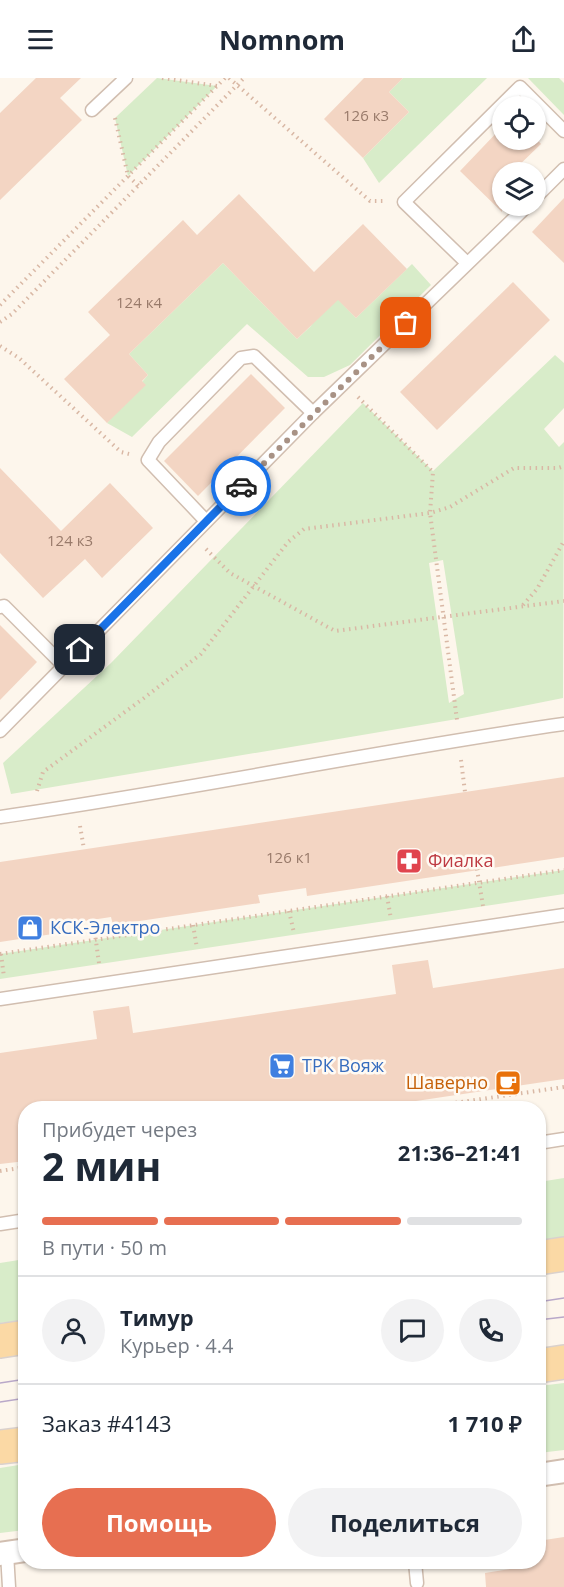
<!DOCTYPE html>
<html lang="ru">
<head>
<meta charset="utf-8">
<style>
	:root { --surface:#fff; --page:#f2f2f3; --text:#1f2937; --muted:#747a83; --line:#e0e1e3; --accent:#e76f51 }
	body { margin:0; font-family:"Open Sans",sans-serif; background:var(--page); color:var(--text); height:100vh; display:flex; flex-direction:column; font-size:22px; white-space:nowrap }
	* { box-sizing:border-box; margin:0 }
	p { font-size:20px; color:var(--muted) }
	.icon { flex:none; width:33px; height:33px; fill:none; stroke:currentColor; stroke-width:2; stroke-linecap:round; stroke-linejoin:round }
	.map { position:relative; flex:1; overflow:hidden }
	.side { position:absolute; left:18px; top:1023px; width:528px; height:468px; display:flex; flex-direction:column; background:var(--surface); border-radius:24px; box-shadow:0 2px 4px #0004 }
	.side>* { flex:none }
	.tools { position:absolute; left:492px; top:18px; display:grid; gap:12px }
	.tools a { display:grid; place-items:center; width:54px; height:54px; border-radius:50%; background:var(--surface); box-shadow:0 2px 4px #0004; font-size:30px }
	.pin { position:absolute; display:grid; place-items:center; width:51px; height:51px; color:#fff; margin:-26px; border-radius:12px; box-shadow:0 3px 9px #0006 }
	.courier { position:absolute; display:grid; place-items:center; width:60px; height:60px; margin:-30px; border:4px solid #1a73e8; border-radius:50%; background:#fff; color:#222; box-shadow:0 2px 8px #0007 }
	.headline em { font-style:normal; font-weight:700 }
	.headline div { display:flex; flex-direction:column-reverse }
	.headline { display:flex; align-items:center; justify-content:space-between; height:102px; padding:0 24px }
	h1 { font-size:39px; font-weight:700; line-height:45px }
	.bar { display:grid; grid-template-columns:repeat(4,1fr); gap:9px 6px; align-content:center; height:72px; padding:0 24px }
	.bar i { height:8px; border-radius:4px; background:var(--line) }
	.bar .active { background:var(--accent) }
	.bar p { grid-column:span 4 }
	.line { display:flex; align-items:center; gap:15px; padding:0 24px; border-top:2px solid var(--line) }
	.line div { flex:1 }
	.round { display:grid; place-items:center; flex:none; width:63px; height:63px; border-radius:32px; background:var(--page) }
	.button { display:flex; gap:12px; margin-top:auto; padding:12px 24px }
	.button a { flex:1; height:69px; border-radius:36px; background:var(--accent); color:#fff; font-size:24px; font-weight:700; line-height:69px; text-align:center }
	.button a+a { background:var(--page); color:var(--text) }
	header { display:flex; justify-content:space-between; align-items:center; height:78px; padding:0 24px; background:var(--surface); font-size:27px; font-weight:700 }
	.map>svg:first-child { display:block }
	.green { fill:#d8ecc9; fill-rule:evenodd }
	.building { fill:#f3d5c3 }
	.lines { fill:none; stroke-linecap:round; stroke-linejoin:round }
	.lane-casing { stroke:#d1beb0; stroke-width:15 }
	.street-casing { stroke:#d1beb0; stroke-width:26 }
	.primary-casing { stroke:#dad1cd; stroke-width:36 }
	.path { stroke:#d9b8a5; stroke-width:4; stroke-dasharray:1.5 4.5; stroke-linecap:butt }
	.lane { stroke:#fff; stroke-width:12 }
	.street { stroke:#fff; stroke-width:22 }
	.primary { stroke:#fbd9a5; stroke-width:33 }
	.tram { stroke:#b9a8c9; stroke-width:1.5 }
	.done { stroke:#a89285; stroke-width:6; stroke-dasharray:0 10.8 }
	.route { stroke:#1a73e8; stroke-width:8 }
	.labels { text-anchor:middle; stroke-width:5; stroke-linejoin:round; paint-order:stroke }
	.number-label { font-size:15px; fill:#987a6a }
	.health-label { font-size:18px; fill:#be3a42; stroke:#fffaf3; text-anchor:start }
	.shop-label { font-size:18px; fill:#366cbe; stroke:#fffaf3; text-anchor:start }
	.food-label { font-size:18px; fill:#c56008; stroke:#fffaf3; text-anchor:end }
</style>
</head>
<body>
<header><svg class="icon" aria-label="menu" viewBox="0 0 24 24"><path d="M4 6h16M4 12h16M4 18h16"/></svg>Nomnom<svg class="icon" aria-label="share" viewBox="0 0 24 24"><path d="M12 15V3M7 8l5-5 5 5M5 13v7h14v-7"/></svg></header>
<div class="map">
<svg width="564" height="1509" viewBox="0 0 564 1509">
	<rect width="100%" height="100%" fill="#fdf6ec"/>
	<g class="green">
		<path d="M 157,0 L 217,8 L 128,98 L 115,40 Z"/>
		<path d="M 403,0 L 487,0 L 379,105 L 363,80 L 409,34 L 389,14 Z"/>
		<path d="M 528,0 L 559,0 L 564,5 L 564,37 Z"/>
		<path d="M 223,185 L 297,261 L 310,249 L 334,217 L 356,240 L 412,186 L 431,207 L 350,287 L 324,299 L 308,299 L 247,246 L 132,359 L 107,345 L 148,297 L 129,276 Z"/>
		<path d="M 555,277 L 564,285 L 564,330 L 544,351 L 559,369 L 564,364 L 563,620 L 457,641 L 11,716 L 3,685 L 111,585 L 363,325 L 433,393 ZM 443,482 L 464,616 L 449,625 L 429,485 Z"/>
		<path d="M 564,792 L 564,816 L 0,901 L 0,876 Z"/>
		<path d="M 564,1100 L 564,1159 L 539,1163 L 539,1104 Z"/>
		<path d="M 25,1181 L 25,1242 L 0,1245 L 0,1185 Z"/>
		<path d="M 564,1305 L 564,1372 L 539,1375 L 539,1308 Z"/>
		<path d="M 25,1386 L 25,1452 L 0,1455 L 0,1390 Z"/>
	</g>
	<g class="building">
		<path d="M 36,0 L 81,0 L 60,20 L 82,42 L 0,122 L 0,35 Z"/>
		<path d="M 364,0 L 403,0 L 389,14 L 409,34 L 363,80 L 324,41 Z"/>
		<path d="M 502,49 L 502,62 L 536,60 L 541,66 L 512,94 L 502,94 L 502,134 L 460,93 Z"/>
		<path d="M 239,116 L 314,194 L 363,146 L 407,191 L 356,240 L 338,222 L 297,261 L 223,185 L 129,276 L 148,297 L 142,303 L 146,307 L 107,345 L 64,301 L 110,257 L 88,234 L 183,142 L 197,157 Z"/>
		<path d="M 564,120 L 564,185 L 532,154 Z"/>
		<path d="M 513,204 L 550,242 L 437,352 L 400,314 Z"/>
		<path d="M 251,296 L 285,330 L 198,418 L 164,383 Z"/>
		<path d="M 0,390 L 61,453 L 110,405 L 153,450 L 102,500 L 85,481 L 43,520 L 0,475 Z"/>
		<path d="M 0,547 L 37,584 L 0,622 Z"/>
		<path d="M 564,699 L 564,779 L 307,818 L 306,810 L 258,817 L 260,825 L 113,847 L 111,839 L 65,846 L 66,854 L 0,864 L 0,784 Z"/>
		<path d="M 428,882 L 433,910 L 564,890 L 564,1001 L 369,1030 L 26,1030 L 26,1083 L 0,1086 L 0,975 L 97,961 L 93,933 L 129,928 L 133,955 L 396,916 L 392,887 Z"/>
		<path d="M 564,1459 L 564,1509 L 486,1509 L 485,1495 L 529,1488 L 528,1484 L 538,1484 L 538,1463 Z"/>
	</g>
	<g class="lines">
		<defs>
			<g id="lane">
				<path d="M 92,32 L 126,0"/>
				<path d="M 536,119 L 564,91"/>
				<path d="M 467,185 L 404,124 L 520,9 L 564,53"/>
				<path d="M 206,443 L 148,382 L 159,364 L 241,280 L 254,278 L 313,335"/>
				<path d="M 0,529 L 4,528 L 64,588"/>
				<path d="M 0,653 L 313,335 L 527,128"/>
				<path d="M 0,739 C 189,712 375,673 564,646"/>
				<path d="M 0,921 L 564,837"/>
				<path d="M 538,1065 L 564,1061"/>
				<path d="M 0,1146 L 26,1142"/>
				<path d="M 7,1475 L 9,1509"/>
				<path d="M 415,1484 L 417,1505"/>
			</g>
			<g id="street">
				<path d="M 538,1397 L 564,1393"/>
				<path d="M 0,1476 L 26,1472"/>
			</g>
			<g id="primary">
				<path d="M 538,1180 L 564,1176"/>
				<path d="M 0,1263 L 26,1259"/>
				<path d="M 538,1288 L 564,1284"/>
				<path d="M 0,1369 L 26,1366"/>
			</g>
		</defs>
		<use href="#lane" class="lane-casing"/>
		<use href="#street" class="street-casing"/>
		<use href="#primary" class="primary-casing"/>
		<g class="path">
			<path d="M 162,0 L 217,8"/>
			<path d="M 229,0 L 370,123 L 383,123"/>
			<path d="M 115,40 L 128,98 L 139,108"/>
			<path d="M 0,227 L 225,0"/>
			<path d="M 0,244 L 12,236 L 244,0"/>
			<path d="M 0,268 L 19,280 L 121,374 L 129,376"/>
			<path d="M 358,319 L 433,394 L 430,435 L 457,642"/>
			<path d="M 206,471 L 230,495 L 335,553 L 564,523"/>
			<path d="M 523,527 L 537,511 L 564,463"/>
			<path d="M 461,682 L 465,714"/>
			<path d="M 37,713 L 43,694 L 144,620 L 201,576 L 288,464 L 304,451 L 430,435 L 450,429 L 514,390 L 558,390 L 564,388"/>
			<path d="M 80,748 L 84,771"/>
			<path d="M 476,785 L 483,828"/>
			<path d="M 387,818 L 391,841"/>
			<path d="M 289,833 L 294,855"/>
			<path d="M 93,842 L 99,885"/>
			<path d="M 193,847 L 197,870"/>
			<path d="M 0,876 L 564,792"/>
			<path d="M 1,876 L 4,899"/>
			<path d="M 420,1030 L 564,1009"/>
			<path d="M 0,1093 L 26,1089"/>
		</g>
		<use href="#lane" class="lane"/>
		<use href="#street" class="street"/>
		<use href="#primary" class="primary"/>
		<g class="tram">
			<path d="M 538,1224 L 564,1220"/>
			<path d="M 538,1242 L 564,1239"/>
			<path d="M 0,1305 L 26,1301"/>
			<path d="M 0,1324 L 26,1320"/>
		</g>
	</g>
	<g class="lines">
		<path class="done" d="M 241,408 L 406,245"/>
		<path class="route" d="M 80,572 L 241,408"/>
	</g>
	<defs>
		<symbol id="pharmacy-square" viewBox="-11 -11 22 22"><rect x="-9" y="-9" width="18" height="18" rx="4" fill="#e0444e" stroke="#fffaf3"/><path d="M-2-6h4v4h4v4h-4v4h-4v-4h-4v-4h4Z" fill="#fff"/></symbol>
		<symbol id="shop-square" viewBox="-11 -11 22 22"><rect x="-9" y="-9" width="18" height="18" rx="4" fill="#3f7fe0" stroke="#fffaf3"/><path d="M-5-2.5h2.3a2.7 3.5 0 0 1 5.4 0H5L5.5 6h-11ZM-1.5-2.5h3a1.5 2.3 0 0 0-3 0Z" fill="#fff"/></symbol>
		<symbol id="supermarket-square" viewBox="-11 -11 22 22"><rect x="-9" y="-9" width="18" height="18" rx="4" fill="#3f7fe0" stroke="#fffaf3"/><path d="M-6-5.5h2.5l.6 2H6L4.5 2H-2.5L-4.4-4H-6ZM-1.5 3.2a1.3 1.3 0 1 0 .1 0ZM3 3.2a1.3 1.3 0 1 0 .1 0Z" fill="#fff"/></symbol>
		<symbol id="cafe-square" viewBox="-11 -11 22 22"><rect x="-9" y="-9" width="18" height="18" rx="4" fill="#e8710a" stroke="#fffaf3"/><path d="M-5.5-4.5H6V0H3Q3 3.5 0 3.5H-2.5Q-5.5 3.5-5.5 0ZM3-3.2v2h1.7v-2ZM-6 4.5H4V6H-6Z" fill="#fff"/></symbol>
	</defs>
	<g fill-rule="evenodd">
		<use href="#pharmacy-square" x="394" y="768" width="30" height="30"/>
		<use href="#shop-square" x="15" y="835" width="30" height="30"/>
		<use href="#supermarket-square" x="267" y="973" width="30" height="30"/>
		<use href="#cafe-square" x="493" y="990" width="30" height="30"/>
	</g>
	<g class="labels">
		<g class="number-label">
			<text x="366" y="43">126 к3</text>
			<text x="139" y="230">124 к4</text>
			<text x="70" y="468">124 к3</text>
			<text x="289" y="785">126 к1</text>
		</g>
		<g class="health-label">
			<text x="428" y="789">Фиалка</text>
		</g>
		<g class="shop-label">
			<text x="50" y="856">КСК-Электро</text>
			<text x="302" y="994">ТРК Вояж</text>
		</g>
		<g class="food-label">
			<text x="488" y="1011">Шаверно</text>
		</g>
	</g>
</svg>
<div class="tools">
<a><svg class="icon" aria-label="locate" viewBox="0 0 24 24"><circle cx="12" cy="12" r="6"/><path d="M12 2v4M12 18v4M2 12h4M18 12h4"/></svg></a>
<a><svg class="icon" aria-label="layers" viewBox="0 0 24 24"><path d="M12 4l9 5-9 5-9-5zM3 14l9 5 9-5"/></svg></a>
</div>
<div class="pin" style="left:406px;top:245px;background:#ea580c"><svg class="icon" aria-label="bag" viewBox="0 0 24 24"><path d="M5 8h14l-1 12H6zM9 8a3 3 0 0 1 6 0"/></svg></div>
<div class="pin" style="left:80px;top:572px;background:#1f2937"><svg class="icon" aria-label="home" viewBox="0 0 24 24"><path d="M3 11l9-7 9 7M6 9v11h12V9"/></svg></div>
<div class="courier" style="left:241px;top:408px"><svg class="icon" aria-label="car" viewBox="0 0 24 24"><path d="M5 17H2v-5l4-1 3-4h7l3 4 3 1v5h-3M9 17h6M6 11h13"/><circle cx="7" cy="17" r="2"/><circle cx="17" cy="17" r="2"/></svg></div>
<section class="side">
<div class="headline"><div><h1>2 мин</h1><p>Прибудет через</p></div><em>21:36–21:41</em></div>
<div class="bar"><i class="active"></i><i class="active"></i><i class="active"></i><i></i><p>В пути · 50 m</p></div>
<div class="line" style="height:108px"><a class="round"><svg class="icon" aria-label="person" viewBox="0 0 24 24"><circle cx="12" cy="8" r="4"/><path d="M4 21q1-7 8-7t8 7"/></svg></a><div><b>Тимур</b><p>Курьер · 4.4</p></div><a class="round"><svg class="icon" aria-label="chat" viewBox="0 0 24 24"><path d="M4 5h16v11H9l-5 4z"/></svg></a><a class="round"><svg class="icon" aria-label="phone" viewBox="0 0 24 24"><path d="M5 4h4l2 5-3 2q2 4 5 5l2-3 5 2v4C11 20 4 13 5 4z"/></svg></a></div>
<div class="line" style="height:78px"><div>Заказ #4143</div><b>1 710 ₽</b></div>
<div class="button"><a>Помощь</a><a>Поделиться</a></div>
</section>
</div>
</body>
</html>
